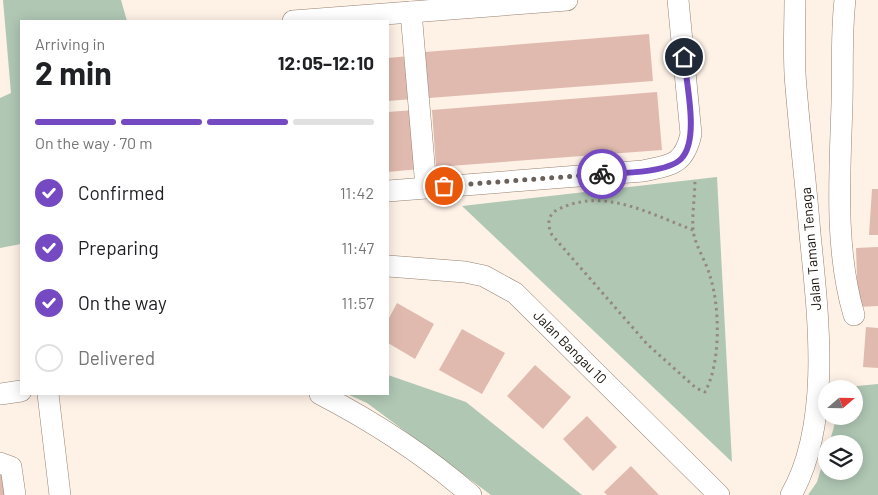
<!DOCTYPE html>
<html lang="en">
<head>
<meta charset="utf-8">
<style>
	:root { --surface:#fff; --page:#f6f6f6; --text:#202124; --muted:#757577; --line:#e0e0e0; --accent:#7449c2 }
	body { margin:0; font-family:Barlow,sans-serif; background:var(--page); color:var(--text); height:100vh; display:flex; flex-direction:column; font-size:19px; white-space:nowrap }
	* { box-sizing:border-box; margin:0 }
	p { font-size:16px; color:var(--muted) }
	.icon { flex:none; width:28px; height:28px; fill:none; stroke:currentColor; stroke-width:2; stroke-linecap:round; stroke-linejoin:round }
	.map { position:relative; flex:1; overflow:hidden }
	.drawer { position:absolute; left:20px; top:20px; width:369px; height:375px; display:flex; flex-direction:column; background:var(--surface); border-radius:0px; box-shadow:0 2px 12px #0003 }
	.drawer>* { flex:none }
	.needle { width:32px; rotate:70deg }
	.controls { position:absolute; left:818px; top:380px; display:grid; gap:10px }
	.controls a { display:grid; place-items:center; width:45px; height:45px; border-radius:50%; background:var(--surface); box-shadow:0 2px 12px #0003; font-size:25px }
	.pin { position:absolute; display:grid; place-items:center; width:42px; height:42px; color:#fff; margin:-21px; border:2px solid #fff; border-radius:50%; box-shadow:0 1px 5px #0007 }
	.courier { position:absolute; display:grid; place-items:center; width:50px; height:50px; margin:-25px; border:4px solid #7449c2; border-radius:50%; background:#fff; color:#222; box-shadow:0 1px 6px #0007 }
	.overview em { font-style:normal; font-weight:700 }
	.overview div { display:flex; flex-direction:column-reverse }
	.overview { display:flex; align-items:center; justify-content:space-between; height:85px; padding:0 15px }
	h1 { font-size:32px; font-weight:700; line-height:38px }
	.bar { display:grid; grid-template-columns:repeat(4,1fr); gap:8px 5px; align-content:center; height:60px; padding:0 15px }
	.bar i { height:6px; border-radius:4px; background:var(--line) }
	.bar .on { background:var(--accent) }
	.bar p { grid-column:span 4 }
	ol { padding:0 15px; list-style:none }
	li { display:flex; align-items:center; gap:15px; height:55px }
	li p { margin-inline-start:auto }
	li .icon { padding:5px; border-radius:50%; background:var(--accent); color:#fff; stroke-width:4 }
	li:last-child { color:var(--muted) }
	li i { width:28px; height:28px; border:2px solid var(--line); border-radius:50% }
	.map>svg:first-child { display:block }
	.green { fill:#b0c7b4 }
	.building { fill:#e0baaf }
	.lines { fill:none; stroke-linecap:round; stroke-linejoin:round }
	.minor-casing { stroke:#958272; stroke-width:22 }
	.path { stroke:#938980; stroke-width:3; stroke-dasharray:2.5 4; stroke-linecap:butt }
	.minor { stroke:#fff; stroke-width:21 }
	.done { stroke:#6a615a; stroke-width:5; stroke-dasharray:0 9 }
	.route { stroke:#7449c2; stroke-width:6 }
	.labels { text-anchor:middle; stroke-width:4; stroke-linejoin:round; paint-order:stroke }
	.street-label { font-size:14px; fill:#1b140e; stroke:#fff }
</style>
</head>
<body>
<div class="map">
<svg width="878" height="495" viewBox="0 0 878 495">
	<rect width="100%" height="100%" fill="#fef1e6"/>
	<g class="green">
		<path d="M 3,0 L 121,0 L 127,21 L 21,21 L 21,244 L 0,248 L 0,98 L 11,93 Z"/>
		<path d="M 717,177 L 732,462 L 462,206 Z"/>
		<path d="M 388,375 L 466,402 L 582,495 L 491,495 L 367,403 L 347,394 L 388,394 Z"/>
		<path d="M 878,384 L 878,495 L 808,495 L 817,482 L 826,453 L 826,471 L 854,471 L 854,444 L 829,444 L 837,416 L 854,416 L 854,389 L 846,389 L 846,387 Z"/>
	</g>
	<g class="building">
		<path d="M 649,34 L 653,81 L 429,98 L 425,52 Z"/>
		<path d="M 409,56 L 413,99 L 388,101 L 388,58 Z"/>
		<path d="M 657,92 L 662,150 L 436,167 L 432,110 Z"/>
		<path d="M 414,110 L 419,169 L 388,172 L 388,112 Z"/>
		<path d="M 872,189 L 878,189 L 878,235 L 869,235 Z"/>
		<path d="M 878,247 L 878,306 L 858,307 L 856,248 Z"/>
		<path d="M 397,303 L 434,324 L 415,359 L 388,343 L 388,320 Z"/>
		<path d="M 866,327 L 878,328 L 878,368 L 863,367 Z"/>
		<path d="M 462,329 L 505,353 L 482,394 L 439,370 Z"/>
		<path d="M 535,365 L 571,397 L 543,429 L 507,396 Z"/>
		<path d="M 587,416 L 617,447 L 593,471 L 563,439 Z"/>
		<path d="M 631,466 L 659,495 L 607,495 L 604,492 Z"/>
		<path d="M 7,471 L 10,495 L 0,495 L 0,472 Z"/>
	</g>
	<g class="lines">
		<defs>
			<g id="minor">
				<path d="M 845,0 C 841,34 843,69 842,103 C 840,173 834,247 854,315"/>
				<path d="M 411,12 L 426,187"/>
				<path d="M 293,21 L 567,0"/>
				<path d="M 388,191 L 643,171 C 671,165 684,165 691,134 L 678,0"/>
				<path d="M 388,266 L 465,272 L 484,276 L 515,293 L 719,495"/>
				<path d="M 0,394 L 21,391"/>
				<path d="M 48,394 L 60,495"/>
				<path d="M 320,394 C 374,422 425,455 471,495"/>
				<path d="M 0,463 L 11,467 L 15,495"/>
				<path d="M 791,495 C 832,423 818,314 810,234 C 806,185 800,136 796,87 C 793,59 795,29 795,0"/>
			</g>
		</defs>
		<use href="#minor" class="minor-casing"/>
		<path class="path" d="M 693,230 C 650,214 604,187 559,209 C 547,214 547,225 552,235 L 647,344 L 696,388 L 705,392 C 721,363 720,307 710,276 C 706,261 694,244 693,229 C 692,213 695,195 695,179"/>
		<use href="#minor" class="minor"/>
	</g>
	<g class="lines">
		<path class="done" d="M 444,186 L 602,174"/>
		<path class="route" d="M 602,174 C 621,173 667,173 681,159 C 700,140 686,83 684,57"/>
	</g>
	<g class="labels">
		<g class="street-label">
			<text transform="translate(811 249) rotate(-95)" y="5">Jalan Taman Tenaga</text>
			<text transform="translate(570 347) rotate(45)" y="5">Jalan Bangau 10</text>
		</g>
	</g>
</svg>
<div class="controls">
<a><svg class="needle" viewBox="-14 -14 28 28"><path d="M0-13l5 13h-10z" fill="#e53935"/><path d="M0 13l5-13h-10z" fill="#757577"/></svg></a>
<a><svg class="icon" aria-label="layers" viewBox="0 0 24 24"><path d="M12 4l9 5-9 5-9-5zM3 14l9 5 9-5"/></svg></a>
</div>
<div class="pin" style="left:444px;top:186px;background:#ea580c"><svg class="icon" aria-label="bag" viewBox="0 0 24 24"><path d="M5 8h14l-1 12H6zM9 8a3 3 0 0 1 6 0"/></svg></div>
<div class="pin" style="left:684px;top:57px;background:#1f2937"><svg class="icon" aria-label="home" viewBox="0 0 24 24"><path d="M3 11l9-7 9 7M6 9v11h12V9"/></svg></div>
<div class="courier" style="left:602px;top:174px"><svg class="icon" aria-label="bike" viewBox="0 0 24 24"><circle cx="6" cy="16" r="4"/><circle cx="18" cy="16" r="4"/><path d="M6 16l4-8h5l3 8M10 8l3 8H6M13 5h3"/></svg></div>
<section class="drawer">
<div class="overview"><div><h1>2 min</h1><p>Arriving in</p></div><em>12:05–12:10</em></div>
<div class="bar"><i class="on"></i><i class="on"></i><i class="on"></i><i></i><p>On the way · 70 m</p></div>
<ol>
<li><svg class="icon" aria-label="check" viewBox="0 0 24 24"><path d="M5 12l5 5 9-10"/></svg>Confirmed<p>11:42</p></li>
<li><svg class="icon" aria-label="check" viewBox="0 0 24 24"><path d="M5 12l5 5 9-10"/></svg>Preparing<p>11:47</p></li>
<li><svg class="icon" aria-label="check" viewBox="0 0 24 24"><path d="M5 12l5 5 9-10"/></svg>On the way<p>11:57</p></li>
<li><i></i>Delivered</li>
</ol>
</section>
</div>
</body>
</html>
